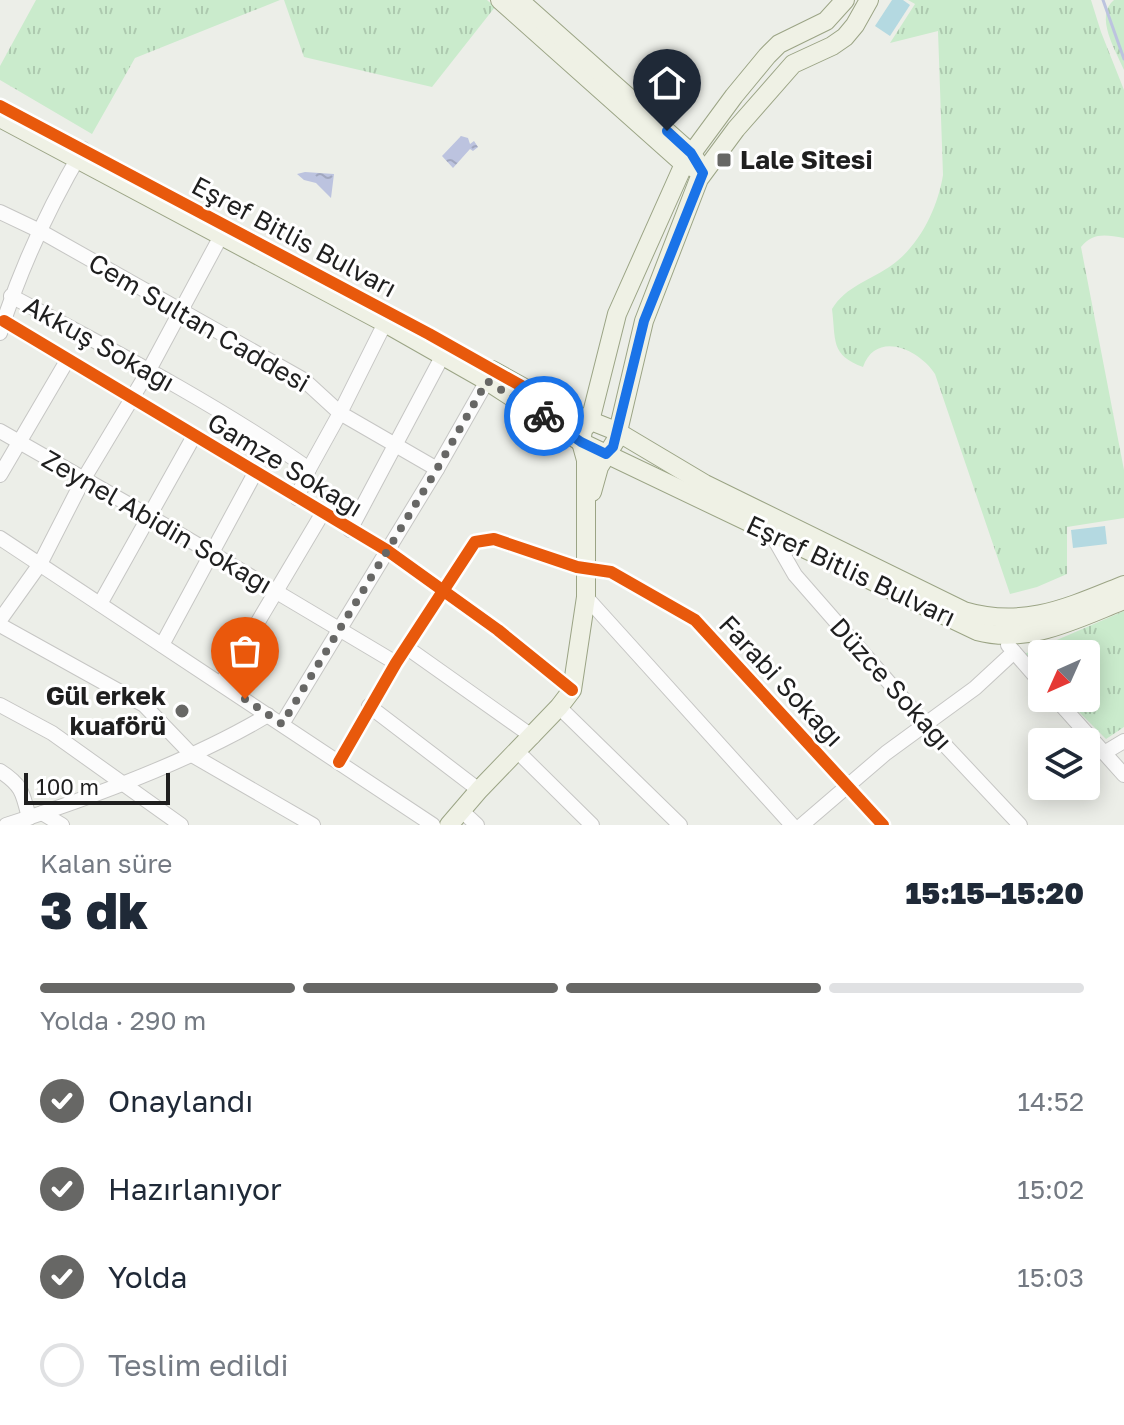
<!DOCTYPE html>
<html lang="tr">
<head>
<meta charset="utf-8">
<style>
	:root { --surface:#fff; --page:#f6f6f7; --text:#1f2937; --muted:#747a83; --line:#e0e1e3; --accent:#676765 }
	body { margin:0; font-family:"Golos Text",sans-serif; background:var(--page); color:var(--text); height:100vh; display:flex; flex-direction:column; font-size:30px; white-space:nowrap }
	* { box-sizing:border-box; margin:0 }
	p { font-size:26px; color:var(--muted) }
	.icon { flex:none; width:44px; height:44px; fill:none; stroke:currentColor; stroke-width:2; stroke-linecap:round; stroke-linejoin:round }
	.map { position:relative; height:825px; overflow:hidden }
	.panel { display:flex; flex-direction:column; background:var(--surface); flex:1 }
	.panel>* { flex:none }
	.needle { width:52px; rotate:225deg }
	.fabs { position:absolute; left:1028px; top:640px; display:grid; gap:16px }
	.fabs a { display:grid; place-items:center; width:72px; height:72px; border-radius:8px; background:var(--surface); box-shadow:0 4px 20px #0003; font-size:40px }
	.scale { position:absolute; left:24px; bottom:20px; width:146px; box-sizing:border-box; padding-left:8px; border:4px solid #1f1f1f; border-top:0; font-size:22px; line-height:28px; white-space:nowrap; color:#1f1f1f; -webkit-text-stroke:6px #fff; paint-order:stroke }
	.pin { position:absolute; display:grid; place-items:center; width:68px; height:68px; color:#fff; margin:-82px -34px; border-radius:50% 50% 50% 0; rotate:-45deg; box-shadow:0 0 8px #0007 }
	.pin .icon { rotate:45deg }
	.courier { position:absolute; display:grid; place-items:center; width:80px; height:80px; margin:-40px; border:6px solid #1a73e8; border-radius:50%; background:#fff; color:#222; box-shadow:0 2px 10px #0007 }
	.summary em { font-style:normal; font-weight:800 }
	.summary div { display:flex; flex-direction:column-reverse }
	.summary { display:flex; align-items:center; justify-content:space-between; height:136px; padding:0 40px }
	h1 { font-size:52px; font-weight:800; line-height:60px }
	.bar { display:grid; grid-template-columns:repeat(4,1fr); gap:12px 8px; align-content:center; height:96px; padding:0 40px }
	.bar i { height:10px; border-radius:6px; background:var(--line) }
	.bar .on { background:var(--accent) }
	.bar p { grid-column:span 4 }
	ol { padding:0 40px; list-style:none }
	li { display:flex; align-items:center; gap:24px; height:88px }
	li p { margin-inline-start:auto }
	li .icon { padding:8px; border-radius:50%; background:var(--accent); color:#fff; stroke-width:4 }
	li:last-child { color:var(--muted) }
	li i { width:44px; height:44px; border:4px solid var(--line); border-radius:50% }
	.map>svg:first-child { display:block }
	.grass { fill:url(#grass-tufts) }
	.pitch { fill:#b4d9e1 }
	.water { fill:url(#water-ripples) }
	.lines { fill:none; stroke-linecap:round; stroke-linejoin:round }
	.stream { stroke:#bcc3df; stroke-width:3 }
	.minor-casing { stroke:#c6c6c4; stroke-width:16 }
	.major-casing { stroke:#9ba485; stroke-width:20 }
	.minor { stroke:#fcfcfc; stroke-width:14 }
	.major { stroke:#eff1e5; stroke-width:18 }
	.cycleway-casing { stroke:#fff; stroke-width:17 }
	.cycleway { stroke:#e8590c; stroke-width:12 }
	.done { stroke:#676765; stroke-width:8; stroke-dasharray:0 14.4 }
	.route { stroke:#1a73e8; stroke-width:10 }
	.poi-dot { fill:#676765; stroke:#fff; stroke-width:3 }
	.labels { text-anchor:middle; stroke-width:6; stroke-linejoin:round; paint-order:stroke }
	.poi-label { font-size:26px; font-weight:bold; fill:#1f1f1f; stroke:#fff; text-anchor:start }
	.street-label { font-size:26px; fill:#1f1f1f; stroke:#fff }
</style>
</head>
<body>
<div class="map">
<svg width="1124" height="825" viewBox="0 0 1124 825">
	<defs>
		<pattern id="grass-tufts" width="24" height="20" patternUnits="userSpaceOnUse" patternTransform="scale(2)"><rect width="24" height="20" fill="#caebcc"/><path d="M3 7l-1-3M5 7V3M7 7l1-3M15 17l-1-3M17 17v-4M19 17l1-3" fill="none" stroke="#adc9af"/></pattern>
		<pattern id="water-ripples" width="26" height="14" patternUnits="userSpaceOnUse" patternTransform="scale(2)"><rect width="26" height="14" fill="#bcc3df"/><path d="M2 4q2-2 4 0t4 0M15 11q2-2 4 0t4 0" fill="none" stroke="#a1a7bf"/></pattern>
	</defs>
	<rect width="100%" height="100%" fill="#eceee8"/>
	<g class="grass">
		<path d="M 36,0 L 280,0 L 135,58 L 92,134 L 0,80 L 0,66 Z"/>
		<path d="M 284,0 L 487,0 L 495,7 L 432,87 L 304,57 Z"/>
		<path d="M 908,0 L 1091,0 L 1101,32 L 1124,90 L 1124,238 C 1106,235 1093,232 1081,247 L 1124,470 L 1124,518 L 1067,527 L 1067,574 L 1037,587 L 1010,594 L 935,374 C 919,349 876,330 863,367 C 830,355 836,340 832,309 C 846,286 871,280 892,265 C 920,245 938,207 943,175 L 938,31 L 890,43 L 915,4 Z"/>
		<path d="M 1114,0 L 1124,0 L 1124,70 C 1116,51 1094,16 1114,0 Z"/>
		<path d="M 1124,611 L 1124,727 L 1106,739 L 1065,698 L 1086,698 L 1086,654 L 1042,654 L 1042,675 L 1022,655 Z"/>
	</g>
	<g class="pitch">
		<path d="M 892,0 L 903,0 L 910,5 L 890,36 L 875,26 Z"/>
		<path d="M 1105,526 L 1107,544 L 1073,548 L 1071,530 Z"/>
	</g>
	<g class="water">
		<path d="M 461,136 L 468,138 L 470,144 L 474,141 L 478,147 L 473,151 L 470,149 L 453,168 L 442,156 Z"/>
		<path d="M 305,172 L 334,174 L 331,198 L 316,183 L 304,180 L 297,174 Z"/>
	</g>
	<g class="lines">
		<path class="stream" d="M 1103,0 L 1124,59"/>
		<defs>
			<g id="minor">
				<path d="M 0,212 L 40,231 L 304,380 L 340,413 L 437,469"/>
				<path d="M 11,296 C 112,350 215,403 309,469"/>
				<path d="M 4,321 L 388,551 L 498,630 L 572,690"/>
				<path d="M 0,333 C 20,269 49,207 83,149"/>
				<path d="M 0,431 L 149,516 L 396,663"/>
				<path d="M 0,475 L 68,359"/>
				<path d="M 297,498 L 309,469 L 340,413 L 385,323"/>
				<path d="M 350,530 L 443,355"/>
				<path d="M 774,530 L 772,535 L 795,575 L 927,726 L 1020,825"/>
				<path d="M 0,538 L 433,825"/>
				<path d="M 586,597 L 792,825"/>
				<path d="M 100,604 L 194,436"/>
				<path d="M 0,620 L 40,564 L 83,480 L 149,370 L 221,236"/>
				<path d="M 0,625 L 144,705 L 192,755 L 313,825"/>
				<path d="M 162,645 L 255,473"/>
				<path d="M 1008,645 L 1042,684"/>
				<path d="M 406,647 L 533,737"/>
				<path d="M 221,684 L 322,514"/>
				<path d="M 1055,698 L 1124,775"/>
				<path d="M 0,705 L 52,733 L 181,825"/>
				<path d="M 369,706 L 479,790"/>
				<path d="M 559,707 L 680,825"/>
				<path d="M 282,724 L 437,469 L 487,381"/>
				<path d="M 517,751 L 592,825"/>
				<path d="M 1104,753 L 1124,741"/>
				<path d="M 339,762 L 396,663 L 475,542 L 494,539 L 577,567 L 611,572 L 695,620 L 883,825"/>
				<path d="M 0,771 C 22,785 23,793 29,818"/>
				<path d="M 462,811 L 477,825"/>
				<path d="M 42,813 L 62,825"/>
				<path d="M 6,825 C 93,797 191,761 268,715"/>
				<path d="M 802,825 L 886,753 L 975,688 L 1014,652"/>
			</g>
			<g id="major">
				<path d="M 500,0 L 684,164 L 694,168"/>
				<path d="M 519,0 L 691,153 L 698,163"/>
				<path d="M 0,118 L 385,323 L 487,381 L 581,442 L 977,631 C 1028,645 1078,618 1124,600"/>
				<path d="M 492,370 L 566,411 L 616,431 L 705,484 L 964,611 C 1024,629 1069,607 1124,585"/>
				<path d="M 592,492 L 599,467 L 616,440 L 644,321 L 699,179 L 736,129 L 793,64 L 832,46 L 845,37 L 855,25 L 869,0"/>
				<path d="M 449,825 L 479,790 L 559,707 L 572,690 L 586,597 L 586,460 L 581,442 L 583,430 L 590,421 L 617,314 L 684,164 L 734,96 L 767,56 L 779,44 L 826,21 L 845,0"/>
			</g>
		</defs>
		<use href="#minor" class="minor-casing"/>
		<use href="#major" class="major-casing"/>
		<use href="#minor" class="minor"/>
		<use href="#major" class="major"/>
		<defs>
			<g id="cycleway">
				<path d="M 0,106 L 429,334 L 566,411"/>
				<path d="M 4,321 L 388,551 L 498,630 L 572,690"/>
				<path d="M 339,762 L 396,663 L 475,542 L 494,539 L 577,567 L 611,572 L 695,620 L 883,825"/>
			</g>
		</defs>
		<use href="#cycleway" class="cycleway-casing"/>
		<use href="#cycleway" class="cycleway"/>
	</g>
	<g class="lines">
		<path class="done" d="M 245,699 L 282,724 L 437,469 L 487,381 L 544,416"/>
		<path class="route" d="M 544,416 L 581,442 L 606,454 L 613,447 L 644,321 L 703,173 L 691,153 L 667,131"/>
	</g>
	<g class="poi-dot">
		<rect x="716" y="152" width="16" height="16" rx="4"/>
		<circle cx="182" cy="711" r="8"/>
	</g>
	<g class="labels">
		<g class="poi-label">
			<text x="740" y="169">Lale Sitesi</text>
			<text x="166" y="705" text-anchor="end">Gül erkek<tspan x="166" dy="30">kuaförü</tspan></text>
		</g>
		<g class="street-label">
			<text transform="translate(294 237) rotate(28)" y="9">Eşref Bitlis Bulvarı</text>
			<text transform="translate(199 323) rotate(30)" y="9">Cem Sultan Caddesi</text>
			<text transform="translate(99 344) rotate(29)" y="9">Akkuş Sokağı</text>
			<text transform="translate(285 465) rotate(31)" y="9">Gamze Sokağı</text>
			<text transform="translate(157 522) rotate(30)" y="9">Zeynel Abidin Sokağı</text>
			<text transform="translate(851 571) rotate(25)" y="9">Eşref Bitlis Bulvarı</text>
			<text transform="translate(781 681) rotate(47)" y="9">Farabi Sokağı</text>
			<text transform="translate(891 684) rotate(48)" y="9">Düzce Sokağı</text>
		</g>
	</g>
</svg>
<div class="fabs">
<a><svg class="needle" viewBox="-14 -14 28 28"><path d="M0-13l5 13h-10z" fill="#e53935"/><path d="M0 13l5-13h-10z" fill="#747a83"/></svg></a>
<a><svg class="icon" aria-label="layers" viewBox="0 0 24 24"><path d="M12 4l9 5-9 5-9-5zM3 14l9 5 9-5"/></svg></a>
</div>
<div class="scale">100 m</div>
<div class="pin" style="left:245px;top:699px;background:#ea580c"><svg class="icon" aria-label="bag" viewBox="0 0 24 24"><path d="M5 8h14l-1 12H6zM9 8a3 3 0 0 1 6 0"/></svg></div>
<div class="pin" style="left:667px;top:131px;background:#1f2937"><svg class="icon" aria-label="home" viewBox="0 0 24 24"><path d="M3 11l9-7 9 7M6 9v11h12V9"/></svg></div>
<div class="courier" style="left:544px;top:416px"><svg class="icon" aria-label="bike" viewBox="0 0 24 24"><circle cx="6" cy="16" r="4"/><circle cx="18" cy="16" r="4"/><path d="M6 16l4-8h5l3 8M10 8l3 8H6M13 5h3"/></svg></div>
</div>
<section class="panel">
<div class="summary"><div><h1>3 dk</h1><p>Kalan süre</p></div><em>15:15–15:20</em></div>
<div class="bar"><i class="on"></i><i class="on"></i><i class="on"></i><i></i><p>Yolda · 290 m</p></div>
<ol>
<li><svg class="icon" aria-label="check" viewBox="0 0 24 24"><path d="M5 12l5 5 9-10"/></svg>Onaylandı<p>14:52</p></li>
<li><svg class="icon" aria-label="check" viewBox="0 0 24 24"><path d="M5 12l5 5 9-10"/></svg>Hazırlanıyor<p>15:02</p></li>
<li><svg class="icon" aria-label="check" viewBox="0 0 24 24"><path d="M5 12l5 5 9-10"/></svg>Yolda<p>15:03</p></li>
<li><i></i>Teslim edildi</li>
</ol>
</section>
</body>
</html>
